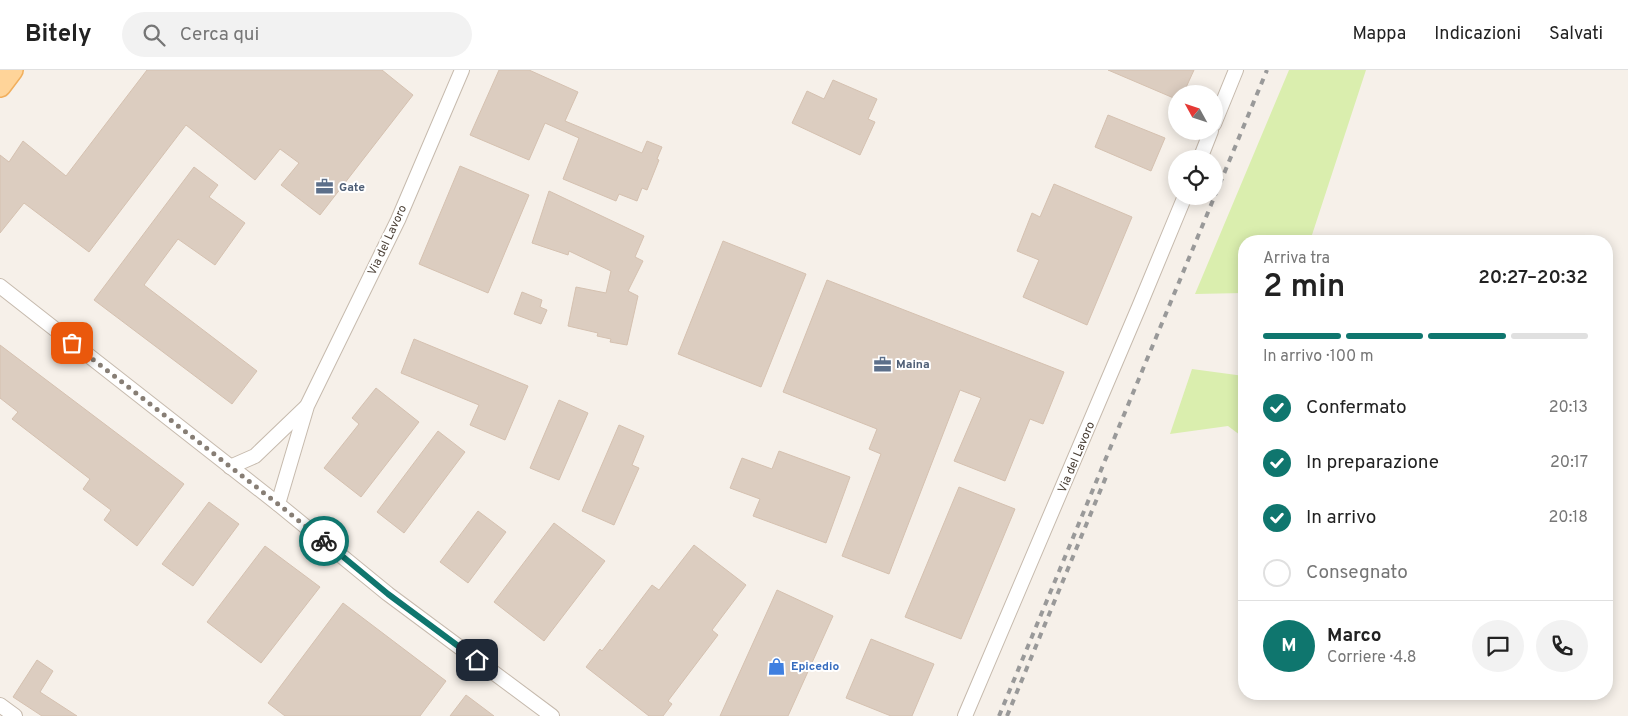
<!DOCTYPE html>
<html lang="it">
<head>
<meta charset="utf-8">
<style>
	:root { --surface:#fff; --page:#f2f2f2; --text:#222; --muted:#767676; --line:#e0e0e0; --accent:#0f766e }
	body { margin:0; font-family:Overpass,sans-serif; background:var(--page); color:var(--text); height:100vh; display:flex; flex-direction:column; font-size:19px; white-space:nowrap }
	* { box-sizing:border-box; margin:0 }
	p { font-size:16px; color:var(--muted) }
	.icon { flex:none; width:28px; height:28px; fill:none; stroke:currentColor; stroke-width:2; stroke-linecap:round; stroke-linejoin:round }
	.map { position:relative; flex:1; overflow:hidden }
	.side { position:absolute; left:1238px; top:165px; width:375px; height:465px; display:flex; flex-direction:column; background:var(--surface); border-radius:20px; box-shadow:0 2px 12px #0003 }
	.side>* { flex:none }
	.needle { width:32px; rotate:310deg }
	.tools { position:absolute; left:1168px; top:15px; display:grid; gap:10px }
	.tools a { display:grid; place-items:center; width:55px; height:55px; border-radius:50%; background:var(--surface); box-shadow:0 2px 12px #0003; font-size:25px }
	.pin { position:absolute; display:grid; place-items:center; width:42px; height:42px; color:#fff; margin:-21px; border-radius:10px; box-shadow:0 2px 8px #0006 }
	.courier { position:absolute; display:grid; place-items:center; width:50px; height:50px; margin:-25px; border:4px solid #0f766e; border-radius:50%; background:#fff; color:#222; box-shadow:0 1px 6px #0007 }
	.headline em { font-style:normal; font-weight:600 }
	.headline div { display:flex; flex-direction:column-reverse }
	.headline { display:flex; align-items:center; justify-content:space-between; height:85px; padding:0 25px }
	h1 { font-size:32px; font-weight:600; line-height:38px }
	.bar { display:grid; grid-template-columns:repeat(4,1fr); gap:8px 5px; align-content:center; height:60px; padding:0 25px }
	.bar i { height:6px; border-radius:4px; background:var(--line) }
	.bar .active { background:var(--accent) }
	.bar p { grid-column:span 4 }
	.line { display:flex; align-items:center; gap:12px; padding:0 25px; border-top:1px solid var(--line) }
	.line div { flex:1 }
	.round { display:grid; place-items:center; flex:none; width:52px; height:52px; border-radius:26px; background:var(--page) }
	ol { padding:0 25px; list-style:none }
	li { display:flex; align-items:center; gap:15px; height:55px }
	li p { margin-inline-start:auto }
	li .icon { padding:5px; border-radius:50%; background:var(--accent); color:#fff; stroke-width:4 }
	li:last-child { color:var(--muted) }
	li i { width:28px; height:28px; border:2px solid var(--line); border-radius:50% }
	header { display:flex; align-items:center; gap:30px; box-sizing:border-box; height:70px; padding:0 25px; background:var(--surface); border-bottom:1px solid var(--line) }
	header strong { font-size:24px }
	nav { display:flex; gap:28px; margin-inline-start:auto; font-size:18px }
	.search { width:350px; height:45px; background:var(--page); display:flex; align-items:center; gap:12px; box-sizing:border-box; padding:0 18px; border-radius:28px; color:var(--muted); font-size:19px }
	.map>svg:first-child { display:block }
	.green { fill:#daeeae }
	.building { fill:#dccdc0; stroke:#d5c1b0 }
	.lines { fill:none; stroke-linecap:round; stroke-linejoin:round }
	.minor-casing { stroke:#c6baad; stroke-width:16 }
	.primary-casing { stroke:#f1af5d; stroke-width:24 }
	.minor { stroke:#fff; stroke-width:14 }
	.primary { stroke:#ffd499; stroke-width:21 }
	.rail { stroke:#999; stroke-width:4; stroke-dasharray:6 6; stroke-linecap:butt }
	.done { stroke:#877e75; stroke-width:5; stroke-dasharray:0 9 }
	.route { stroke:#0f766e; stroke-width:6 }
	.labels { text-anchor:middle; stroke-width:4; stroke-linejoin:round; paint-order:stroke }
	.service-label { font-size:12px; font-weight:bold; fill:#4e5e75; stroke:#fff; text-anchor:start }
	.street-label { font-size:12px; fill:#4b4036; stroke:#fff }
	.shop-label { font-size:12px; font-weight:bold; fill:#366cbe; stroke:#fff; text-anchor:start }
</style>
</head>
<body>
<header>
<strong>Bitely</strong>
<div class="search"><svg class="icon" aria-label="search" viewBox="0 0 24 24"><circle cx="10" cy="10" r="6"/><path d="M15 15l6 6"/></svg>Cerca qui</div>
<nav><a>Mappa</a><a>Indicazioni</a><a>Salvati</a></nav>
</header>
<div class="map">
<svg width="1628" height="646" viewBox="0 0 1628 646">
	<rect width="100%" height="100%" fill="#f6f0e9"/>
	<g class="green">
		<path d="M 1289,0 L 1366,0 L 1310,171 L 1244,171 L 1244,223 L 1195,224 Z"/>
		<path d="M 1192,299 L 1244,306 L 1244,368 L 1228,356 L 1170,364 Z"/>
	</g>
	<g class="building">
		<path d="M 147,0 L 382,0 L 413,25 L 320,145 L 281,115 L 299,93 L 280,79 L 255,110 L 186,55 L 89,182 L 24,133 L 0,163 L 0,85 L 9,92 L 23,71 L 66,106 Z"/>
		<path d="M 499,0 L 529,0 L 578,22 L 565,51 L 642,83 L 647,71 L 662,77 L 657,89 L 659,90 L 647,120 L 642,118 L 637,131 L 619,124 L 616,131 L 563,109 L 579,68 L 545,53 L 529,90 L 470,65 Z"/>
		<path d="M 1108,0 L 1194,0 L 1183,24 L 1176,24 L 1176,29 Z"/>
		<path d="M 833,10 L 877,29 L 868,49 L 875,52 L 860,85 L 792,53 L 807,21 L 824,29 Z"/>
		<path d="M 1108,45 L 1165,68 L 1151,101 L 1095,77 Z"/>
		<path d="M 460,96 L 529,125 L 488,223 L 419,194 Z"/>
		<path d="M 194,97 L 218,115 L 209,127 L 245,153 L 215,195 L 178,169 L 144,215 L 257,301 L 232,334 L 94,230 Z"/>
		<path d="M 1054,114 L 1132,147 L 1087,255 L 1023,227 L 1039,190 L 1017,181 L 1032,143 L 1040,147 Z"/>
		<path d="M 549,121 L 644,166 L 635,187 L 643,191 L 628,221 L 638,226 L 627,275 L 610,272 L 611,269 L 597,266 L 598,263 L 568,256 L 576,217 L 606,223 L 611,201 L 569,181 L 568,185 L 532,173 Z"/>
		<path d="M 723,171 L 806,204 L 761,317 L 678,284 Z"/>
		<path d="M 827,210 L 1064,302 L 1043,354 L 1030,349 L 1005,411 L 954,391 L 981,328 L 960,320 L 889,504 L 842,486 L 881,384 L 869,379 L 877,359 L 783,322 Z"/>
		<path d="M 522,222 L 542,230 L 540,237 L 547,240 L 541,254 L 514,244 Z"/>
		<path d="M 414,269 L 528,316 L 505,370 L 470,355 L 479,335 L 401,303 Z"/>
		<path d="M 0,275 L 184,414 L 137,476 L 104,450 L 111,440 L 83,419 L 90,409 L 12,349 L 18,342 L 0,328 Z"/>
		<path d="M 376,318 L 419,352 L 361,427 L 324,398 L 359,354 L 352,348 Z"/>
		<path d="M 559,330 L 588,343 L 559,410 L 530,398 Z"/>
		<path d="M 619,355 L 644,366 L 632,395 L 639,398 L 614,455 L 582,441 Z"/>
		<path d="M 438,361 L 465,382 L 404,463 L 377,442 Z"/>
		<path d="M 779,381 L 850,407 L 826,473 L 753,446 L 760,429 L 730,418 L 742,388 L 772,399 Z"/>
		<path d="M 959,417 L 1015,439 L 961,569 L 905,547 Z"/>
		<path d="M 209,432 L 239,454 L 193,516 L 162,494 Z"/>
		<path d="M 478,441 L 506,462 L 468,513 L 440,492 Z"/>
		<path d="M 554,453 L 605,491 L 544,571 L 494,532 Z"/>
		<path d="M 694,475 L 746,515 L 712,560 L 718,565 L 668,631 L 672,634 L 663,646 L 649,646 L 586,597 L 600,579 L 602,581 L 652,515 L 659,520 Z"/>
		<path d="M 265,476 L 320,517 L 261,593 L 207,552 Z"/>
		<path d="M 777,520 L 833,546 L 788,646 L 720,646 Z"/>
		<path d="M 343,533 L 446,611 L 420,646 L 285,646 L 268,633 Z"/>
		<path d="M 871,569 L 934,594 L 912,646 L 891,646 L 846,628 Z"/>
		<path d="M 37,590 L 53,601 L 40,622 L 77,646 L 42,646 L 13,627 Z"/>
		<path d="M 466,625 L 494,646 L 450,646 Z"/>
	</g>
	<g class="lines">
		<defs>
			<g id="minor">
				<path d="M 1214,54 L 1236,0"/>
				<path d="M 1200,89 L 1211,61"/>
				<path d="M 0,216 L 278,434 L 388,524 L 552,646"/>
				<path d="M 230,397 L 255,386 L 306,337"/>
				<path d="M 278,434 L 307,336 L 398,150 L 462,0"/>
				<path d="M 0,635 L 15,646"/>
				<path d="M 965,646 L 1139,237 L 1185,126"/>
			</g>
			<path id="primary" d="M 0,16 L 12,0"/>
		</defs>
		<use href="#minor" class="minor-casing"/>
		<use href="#primary" class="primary-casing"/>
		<use href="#minor" class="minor"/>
		<use href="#primary" class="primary"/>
		<g class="rail">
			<path d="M 999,646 L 1267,0"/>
			<path d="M 1007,646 L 1108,402"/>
		</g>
	</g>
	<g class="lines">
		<path class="done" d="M 72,273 L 278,434 L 324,471"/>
		<path class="route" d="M 324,471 L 388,524 L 477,590"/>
	</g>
	<defs>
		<symbol id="office-bare" viewBox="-9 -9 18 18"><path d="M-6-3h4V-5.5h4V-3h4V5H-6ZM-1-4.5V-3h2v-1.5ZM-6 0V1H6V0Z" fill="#5c6f8a" stroke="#fff" stroke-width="2.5" paint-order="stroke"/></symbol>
		<symbol id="shop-bare" viewBox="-9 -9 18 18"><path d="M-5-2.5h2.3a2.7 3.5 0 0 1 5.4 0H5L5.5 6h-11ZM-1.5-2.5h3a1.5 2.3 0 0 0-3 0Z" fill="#3f7fe0" stroke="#fff" stroke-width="2.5" paint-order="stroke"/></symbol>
	</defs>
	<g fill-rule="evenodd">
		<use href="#office-bare" x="312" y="104" width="25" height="25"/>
		<use href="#office-bare" x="870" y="282" width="25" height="25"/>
		<use href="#shop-bare" x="764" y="584" width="25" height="25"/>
	</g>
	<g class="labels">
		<g class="service-label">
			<text x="339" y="121">Gate</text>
			<text x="896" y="298">Maina</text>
		</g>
		<g class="street-label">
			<text transform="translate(387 170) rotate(-65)" y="4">Via del Lavoro</text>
			<text transform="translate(1076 387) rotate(-67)" y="4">Via del Lavoro</text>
		</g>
		<g class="shop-label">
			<text x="791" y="600">Epicedio</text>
		</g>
	</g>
</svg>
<div class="tools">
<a><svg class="needle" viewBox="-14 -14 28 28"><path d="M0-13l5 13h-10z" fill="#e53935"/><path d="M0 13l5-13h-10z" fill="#767676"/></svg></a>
<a><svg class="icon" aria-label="locate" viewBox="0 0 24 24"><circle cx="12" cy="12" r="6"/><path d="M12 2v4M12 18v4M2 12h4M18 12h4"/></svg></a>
</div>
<div class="pin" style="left:72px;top:273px;background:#ea580c"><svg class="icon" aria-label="bag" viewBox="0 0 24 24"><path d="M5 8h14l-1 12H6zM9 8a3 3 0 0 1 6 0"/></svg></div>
<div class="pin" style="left:477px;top:590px;background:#1f2937"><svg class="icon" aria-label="home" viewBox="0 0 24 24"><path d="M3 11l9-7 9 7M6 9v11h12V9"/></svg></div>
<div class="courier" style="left:324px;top:471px"><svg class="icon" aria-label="bike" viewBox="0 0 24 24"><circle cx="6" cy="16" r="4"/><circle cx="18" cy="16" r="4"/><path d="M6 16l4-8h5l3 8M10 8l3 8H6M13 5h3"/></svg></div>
<section class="side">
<div class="headline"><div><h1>2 min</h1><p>Arriva tra</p></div><em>20:27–20:32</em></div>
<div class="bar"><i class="active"></i><i class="active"></i><i class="active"></i><i></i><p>In arrivo · 100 m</p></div>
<ol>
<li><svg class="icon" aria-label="check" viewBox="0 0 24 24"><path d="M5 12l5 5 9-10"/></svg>Confermato<p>20:13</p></li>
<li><svg class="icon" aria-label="check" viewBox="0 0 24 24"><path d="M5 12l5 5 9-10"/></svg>In preparazione<p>20:17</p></li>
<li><svg class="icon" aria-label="check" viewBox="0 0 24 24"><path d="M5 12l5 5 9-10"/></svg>In arrivo<p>20:18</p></li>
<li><i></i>Consegnato</li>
</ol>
<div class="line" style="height:90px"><b class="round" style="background:var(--accent);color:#fff">M</b><div><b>Marco</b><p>Corriere · 4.8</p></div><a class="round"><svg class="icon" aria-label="chat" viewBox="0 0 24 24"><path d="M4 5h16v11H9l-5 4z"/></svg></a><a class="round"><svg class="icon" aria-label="phone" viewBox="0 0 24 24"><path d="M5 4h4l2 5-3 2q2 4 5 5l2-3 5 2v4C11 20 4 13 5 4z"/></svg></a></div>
</section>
</div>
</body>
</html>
